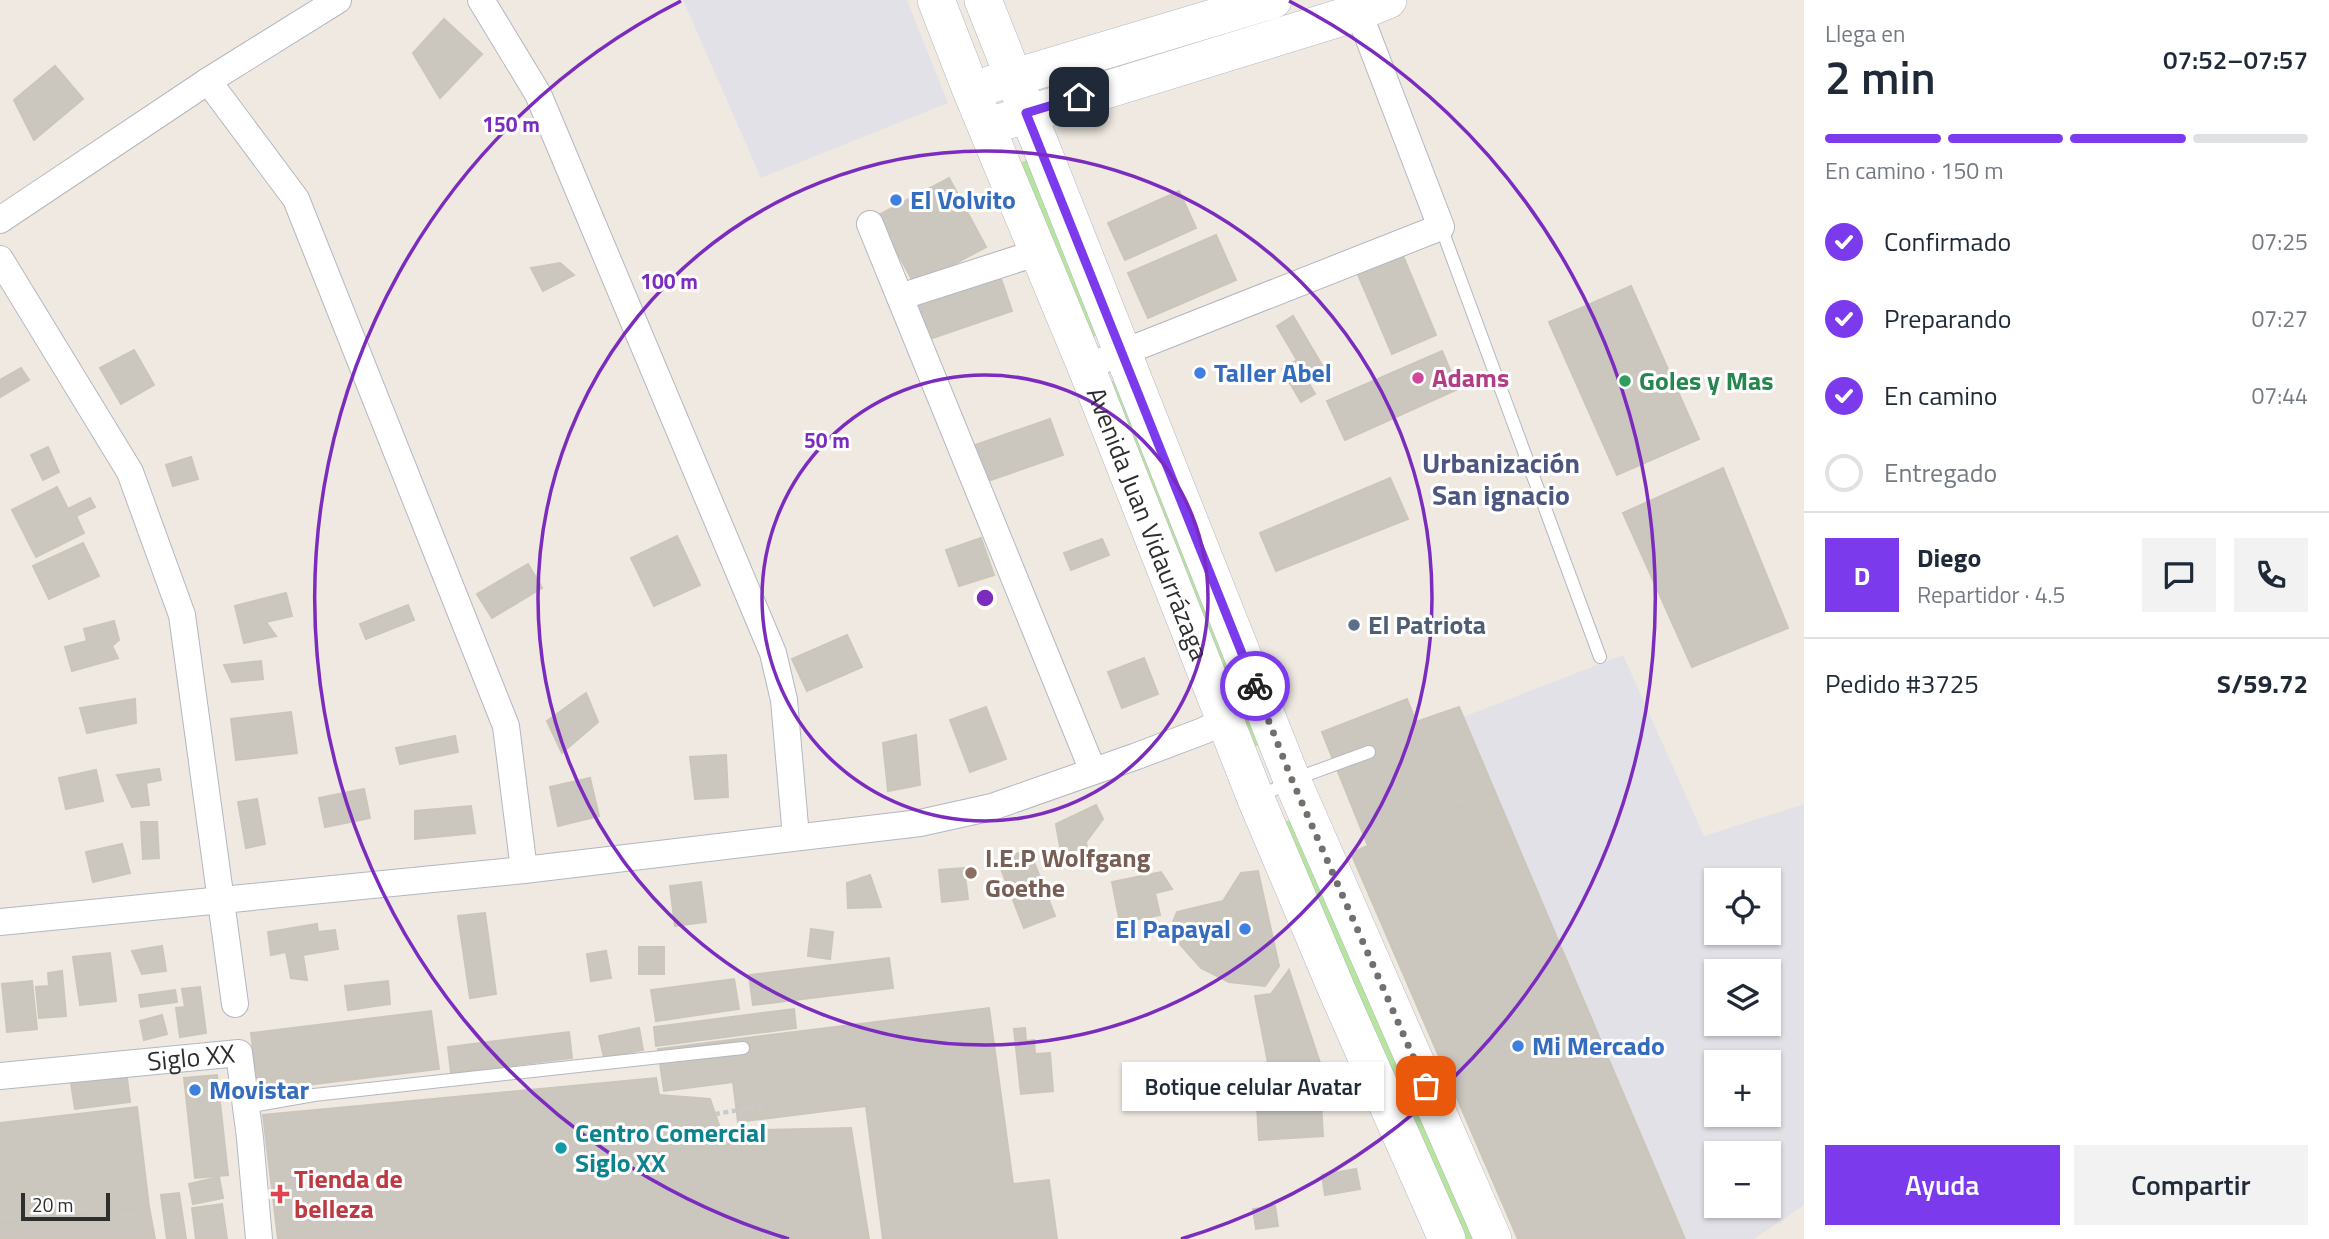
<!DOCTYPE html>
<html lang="es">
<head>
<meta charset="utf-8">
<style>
	:root { --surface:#fff; --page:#f2f2f3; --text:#1f2937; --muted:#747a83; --line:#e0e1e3; --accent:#7c3aed }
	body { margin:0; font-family:"Titillium Web",sans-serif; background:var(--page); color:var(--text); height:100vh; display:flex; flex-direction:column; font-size:26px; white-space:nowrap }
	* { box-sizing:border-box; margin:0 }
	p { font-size:23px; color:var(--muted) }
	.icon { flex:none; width:38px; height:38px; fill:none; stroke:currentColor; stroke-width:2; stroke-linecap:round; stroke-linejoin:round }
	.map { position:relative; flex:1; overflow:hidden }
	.drawer { display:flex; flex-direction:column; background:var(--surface); width:525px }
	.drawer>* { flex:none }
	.buttons { position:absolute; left:1704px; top:868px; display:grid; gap:14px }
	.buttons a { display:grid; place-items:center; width:77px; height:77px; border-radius:0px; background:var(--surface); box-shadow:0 2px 5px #0004; font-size:35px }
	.scale { position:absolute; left:21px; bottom:18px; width:89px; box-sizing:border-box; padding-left:7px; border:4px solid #2e2e2e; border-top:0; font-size:19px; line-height:24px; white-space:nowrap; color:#2e2e2e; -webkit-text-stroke:5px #fff; paint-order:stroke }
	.pin { position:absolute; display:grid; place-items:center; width:60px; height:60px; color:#fff; margin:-30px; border-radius:14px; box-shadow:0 4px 10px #0006 }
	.courier { position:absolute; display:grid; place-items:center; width:70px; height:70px; margin:-35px; border:5px solid #7c3aed; border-radius:50%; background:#fff; color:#222; box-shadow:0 2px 9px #0007 }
	.bubble { position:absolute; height:49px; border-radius:0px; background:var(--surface); box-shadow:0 2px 5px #0004; font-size:23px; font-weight:600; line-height:49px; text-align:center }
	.head em { font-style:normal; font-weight:600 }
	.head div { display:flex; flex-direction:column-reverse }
	.head { display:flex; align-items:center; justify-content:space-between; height:119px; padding:0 21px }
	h1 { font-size:46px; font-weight:600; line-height:52px }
	.bar { display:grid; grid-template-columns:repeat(4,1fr); gap:10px 7px; align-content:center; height:84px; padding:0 21px }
	.bar i { height:9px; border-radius:5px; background:var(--line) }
	.bar .current { background:var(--accent) }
	.bar p { grid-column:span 4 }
	.line { display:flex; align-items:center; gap:18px; padding:0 21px; border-top:2px solid var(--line) }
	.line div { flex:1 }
	.round { display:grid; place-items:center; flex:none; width:74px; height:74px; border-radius:0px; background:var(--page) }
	ol { padding:0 21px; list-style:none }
	li { display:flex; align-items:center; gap:21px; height:77px }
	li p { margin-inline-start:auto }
	li .icon { padding:7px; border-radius:50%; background:var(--accent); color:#fff; stroke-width:4 }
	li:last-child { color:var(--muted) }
	li i { width:38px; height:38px; border:4px solid var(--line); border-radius:50% }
	.cta { display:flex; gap:14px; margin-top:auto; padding:14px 21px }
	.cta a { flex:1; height:80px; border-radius:0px; background:var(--accent); color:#fff; font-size:28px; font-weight:600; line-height:80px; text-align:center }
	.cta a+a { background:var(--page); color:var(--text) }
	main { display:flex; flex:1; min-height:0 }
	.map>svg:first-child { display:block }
	.industrial { fill:#e3e1e8; fill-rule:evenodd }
	.green { fill:#b6e59e }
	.building { fill:#cbc7bf; stroke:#cbc5ba; stroke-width:2 }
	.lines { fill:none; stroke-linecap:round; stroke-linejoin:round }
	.lane-casing { stroke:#b4b7c1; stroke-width:14 }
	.street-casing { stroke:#b4b7c1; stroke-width:28 }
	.secondary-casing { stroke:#b4b7c1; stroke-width:38 }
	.path { stroke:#c9c9c9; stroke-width:4.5; stroke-dasharray:5 3.5; stroke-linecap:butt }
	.lane { stroke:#fff; stroke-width:12 }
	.street { stroke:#fff; stroke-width:26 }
	.secondary { stroke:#fff; stroke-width:37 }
	.done { stroke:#726f6d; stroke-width:7; stroke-dasharray:0 12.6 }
	.route { stroke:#7c3aed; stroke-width:9 }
	.ring { fill:none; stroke:#7b2cbf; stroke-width:3.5 }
	.shop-dot { fill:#3f7fe0; stroke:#fff; stroke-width:2.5 }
	.hotel-dot { fill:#d1479c; stroke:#fff; stroke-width:2.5 }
	.leisure-dot { fill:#2e9e5b; stroke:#fff; stroke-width:2.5 }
	.service-dot { fill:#5c6f8a; stroke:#fff; stroke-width:2.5 }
	.education-dot { fill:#8d6e63; stroke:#fff; stroke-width:2.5 }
	.culture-dot { fill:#0f9aa8; stroke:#fff; stroke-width:2.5 }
	.health-dot { fill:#e0444e; stroke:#fff; stroke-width:2.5 }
	.labels { text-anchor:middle; stroke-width:6; stroke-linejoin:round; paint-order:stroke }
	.shop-label { font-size:26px; font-weight:bold; fill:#366cbe; stroke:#fff; text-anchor:start }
	.hotel-label { font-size:26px; font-weight:bold; fill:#b23c85; stroke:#fff; text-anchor:start }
	.leisure-label { font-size:26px; font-weight:bold; fill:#27864d; stroke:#fff; text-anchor:start }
	.street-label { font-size:26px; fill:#2e2e2e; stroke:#fff }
	.service-label { font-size:26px; font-weight:bold; fill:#4e5e75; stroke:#fff; text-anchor:start }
	.education-label { font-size:26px; font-weight:bold; fill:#785e54; stroke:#fff; text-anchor:start }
	.culture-label { font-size:26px; font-weight:bold; fill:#0d838f; stroke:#fff; text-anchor:start }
	.health-label { font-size:26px; font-weight:bold; fill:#be3a42; stroke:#fff; text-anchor:start }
	.neighbourhood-label { font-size:28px; font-weight:bold; fill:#4d5680; stroke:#fff }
	.centre { fill:#7b2cbf; stroke:#fff; stroke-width:3.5 }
	.ring-label { font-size:21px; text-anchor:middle; font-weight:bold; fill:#7b2cbf; stroke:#fff; stroke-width:6; stroke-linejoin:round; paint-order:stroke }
</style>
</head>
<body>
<main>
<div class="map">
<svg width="1804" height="1239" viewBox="0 0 1804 1239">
	<rect width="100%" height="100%" fill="#efe9e1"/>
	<g class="industrial">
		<path d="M 683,0 L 907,0 L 948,103 L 761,178 Z"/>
		<path d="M 1623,655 L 1704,836 L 1804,804 L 1804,1205 L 1754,1239 L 1686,1239 L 1463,717 ZM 1717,880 L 1769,880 L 1769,933 L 1717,933 ZM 1717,971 L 1769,971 L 1769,1024 L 1717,1024 ZM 1717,1062 L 1769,1062 L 1769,1115 L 1717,1115 ZM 1717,1153 L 1769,1153 L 1769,1206 L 1717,1206 Z"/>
	</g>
	<g class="green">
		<path d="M 1032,158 L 1103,333 L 1088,339 L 1017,164 Z"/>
		<path d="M 1120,378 L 1267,742 L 1251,748 L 1105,384 Z"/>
		<path d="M 1291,819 L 1479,1239 L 1460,1239 L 1280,825 Z"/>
	</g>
	<g class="building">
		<path d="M 444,19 L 482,54 L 440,98 L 413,53 Z"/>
		<path d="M 55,66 L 83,99 L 34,140 L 14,100 Z"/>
		<path d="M 949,178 L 986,247 L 915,285 L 877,216 Z"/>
		<path d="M 1179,191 L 1196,228 L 1125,260 L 1108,223 Z"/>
		<path d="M 1216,235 L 1236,280 L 1148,318 L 1128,273 Z"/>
		<path d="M 1401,251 L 1436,335 L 1392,354 L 1356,270 Z"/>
		<path d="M 560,263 L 574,275 L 543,291 L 531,268 Z"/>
		<path d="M 1000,276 L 1012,311 L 924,341 L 912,306 Z"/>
		<path d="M 1631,286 L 1699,439 L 1617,475 L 1549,322 Z"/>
		<path d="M 1293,316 L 1322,365 L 1304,375 L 1315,394 L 1301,402 L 1282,369 L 1297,360 L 1277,326 Z"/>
		<path d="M 134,350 L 154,385 L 121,404 L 100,368 Z"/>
		<path d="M 1442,351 L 1458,389 L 1345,440 L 1327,401 Z"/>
		<path d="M 21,368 L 29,380 L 0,397 L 0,380 Z"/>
		<path d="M 1050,419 L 1063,455 L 985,482 L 972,446 Z"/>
		<path d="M 48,447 L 59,472 L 43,480 L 31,455 Z"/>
		<path d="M 191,457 L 198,479 L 173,486 L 166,465 Z"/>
		<path d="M 1723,468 L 1788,628 L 1692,667 L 1623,513 Z"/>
		<path d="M 1390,478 L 1408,519 L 1276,571 L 1260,533 Z"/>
		<path d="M 57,487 L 68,509 L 90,498 L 95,507 L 76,516 L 84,533 L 36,557 L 12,510 Z"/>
		<path d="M 677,536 L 700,585 L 654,606 L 631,558 Z"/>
		<path d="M 981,538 L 994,575 L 959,586 L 946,550 Z"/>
		<path d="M 1102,539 L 1109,555 L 1071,570 L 1064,553 Z"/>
		<path d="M 83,543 L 99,576 L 49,599 L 33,566 Z"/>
		<path d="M 528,564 L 542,588 L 492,618 L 477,594 Z"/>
		<path d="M 286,593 L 292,616 L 266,622 L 276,636 L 244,643 L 235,606 Z"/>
		<path d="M 408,605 L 414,620 L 366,639 L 360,624 Z"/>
		<path d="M 114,621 L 119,640 L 112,646 L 118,658 L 72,671 L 65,647 L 87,641 L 84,629 Z"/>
		<path d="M 847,635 L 862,667 L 807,691 L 792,659 Z"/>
		<path d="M 1144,658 L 1158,694 L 1122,708 L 1108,672 Z"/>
		<path d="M 261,661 L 263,679 L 232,682 L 224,665 Z"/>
		<path d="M 586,693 L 598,722 L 562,753 L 547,721 Z"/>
		<path d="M 135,699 L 136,723 L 87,733 L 80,708 Z"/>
		<path d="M 1407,699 L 1416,722 L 1459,707 L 1495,792 L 1368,846 L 1322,732 Z"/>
		<path d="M 986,707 L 1006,759 L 970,772 L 950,720 Z"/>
		<path d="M 291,712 L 297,753 L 236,760 L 231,719 Z"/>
		<path d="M 916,735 L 920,785 L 888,791 L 883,743 Z"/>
		<path d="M 455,736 L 458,752 L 400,764 L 396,748 Z"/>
		<path d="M 726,755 L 728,797 L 695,799 L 690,757 Z"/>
		<path d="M 159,769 L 161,780 L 146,783 L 149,805 L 132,807 L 117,775 Z"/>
		<path d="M 96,770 L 103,801 L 66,809 L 59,778 Z"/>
		<path d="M 590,778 L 599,816 L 558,826 L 550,787 Z"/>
		<path d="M 364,789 L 370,818 L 325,827 L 319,798 Z"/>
		<path d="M 1495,792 L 1685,1239 L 1518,1239 L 1351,853 Z"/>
		<path d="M 257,799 L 265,844 L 246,848 L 238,802 Z"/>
		<path d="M 1096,805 L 1103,819 L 1086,842 L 1087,848 L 1061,852 L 1056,824 Z"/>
		<path d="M 471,806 L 475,833 L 415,839 L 415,811 Z"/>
		<path d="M 141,822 L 157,822 L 159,858 L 143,859 Z"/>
		<path d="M 122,844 L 130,873 L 93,882 L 86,852 Z"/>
		<path d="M 1029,849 L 1055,916 L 1024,928 L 998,861 Z"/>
		<path d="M 964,868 L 968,899 L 942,902 L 939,870 Z"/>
		<path d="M 1258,871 L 1279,966 L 1265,986 L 1229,982 L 1201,968 L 1178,942 L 1173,922 L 1177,912 L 1223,901 L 1241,873 Z"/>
		<path d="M 1161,872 L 1172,889 L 1155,893 L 1160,915 L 1120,923 L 1112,882 Z"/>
		<path d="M 870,875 L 881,907 L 848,908 L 847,883 Z"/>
		<path d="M 701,882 L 706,922 L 675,926 L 670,886 Z"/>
		<path d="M 485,913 L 496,994 L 470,998 L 458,916 Z"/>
		<path d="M 317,924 L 318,932 L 335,930 L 338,949 L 303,955 L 307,980 L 291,978 L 286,952 L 271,955 L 268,932 Z"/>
		<path d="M 811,929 L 833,932 L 830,959 L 808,956 Z"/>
		<path d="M 162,946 L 166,971 L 142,974 L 132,951 Z"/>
		<rect x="639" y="947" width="25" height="27"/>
		<path d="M 606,951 L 611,978 L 591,981 L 587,954 Z"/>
		<path d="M 110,953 L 116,1001 L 80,1005 L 73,957 Z"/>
		<path d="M 889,958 L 893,988 L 753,1005 L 749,975 Z"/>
		<path d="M 1289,970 L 1320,1063 L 1269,1068 L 1255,996 L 1271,994 Z"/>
		<path d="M 62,971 L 66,1016 L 39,1018 L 36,987 L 49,986 L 48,973 Z"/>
		<path d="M 734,979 L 739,1009 L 656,1021 L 651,990 Z"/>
		<path d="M 32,981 L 37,1029 L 7,1032 L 2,984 Z"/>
		<path d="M 388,981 L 390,1004 L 348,1010 L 345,986 Z"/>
		<path d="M 200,987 L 206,1033 L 180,1037 L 176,1008 L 185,1007 L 182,989 Z"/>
		<path d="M 175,990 L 177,1002 L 141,1007 L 139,995 Z"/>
		<path d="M 989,1008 L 1013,1184 L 1049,1180 L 1057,1239 L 883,1239 L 866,1106 L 738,1122 L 733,1082 L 664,1091 L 658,1049 Z"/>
		<path d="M 794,1009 L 796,1028 L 656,1046 L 654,1027 Z"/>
		<path d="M 431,1011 L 439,1069 L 258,1091 L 251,1033 Z"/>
		<path d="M 162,1015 L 167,1034 L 144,1040 L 140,1021 Z"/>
		<path d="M 639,1028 L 643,1050 L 604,1057 L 599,1036 Z"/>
		<path d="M 1025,1028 L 1026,1041 L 1034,1040 L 1035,1054 L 1050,1053 L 1053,1091 L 1021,1094 L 1014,1029 Z"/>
		<path d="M 569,1032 L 572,1058 L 451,1073 L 448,1047 Z"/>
		<path d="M 126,1070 L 130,1102 L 75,1109 L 70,1077 Z"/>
		<path d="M 217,1075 L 228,1175 L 195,1178 L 184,1078 Z"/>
		<path d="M 656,1078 L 659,1095 L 710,1099 L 721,1131 L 851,1128 L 869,1239 L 278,1239 L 263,1115 Z"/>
		<path d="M 1321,1103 L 1323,1136 L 1259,1140 L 1257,1107 Z"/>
		<path d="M 137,1107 L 149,1207 L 0,1224 L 0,1123 Z"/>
		<path d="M 1356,1169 L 1360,1189 L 1325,1195 L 1322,1175 Z"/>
		<path d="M 219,1177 L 223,1198 L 193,1204 L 189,1184 Z"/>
		<path d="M 179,1193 L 186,1239 L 167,1239 L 161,1195 Z"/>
		<path d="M 222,1204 L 227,1239 L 196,1239 L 192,1208 Z"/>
		<path d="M 1275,1206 L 1278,1226 L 1256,1229 L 1253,1209 Z"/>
		<path d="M 149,1207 L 155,1239 L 0,1239 L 0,1224 Z"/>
	</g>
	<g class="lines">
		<defs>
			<g id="lane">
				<path d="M 1441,227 L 1600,657"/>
				<path d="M 1260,797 L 1292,780 L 1369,752"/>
				<path d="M 247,1107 L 314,1095 L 743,1048"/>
			</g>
			<g id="street">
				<path d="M 481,0 L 538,94 L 773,653 L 784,700 L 796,837"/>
				<path d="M 208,81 L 296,199 L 506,726 L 524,870"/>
				<path d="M 0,220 L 208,81 L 338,0"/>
				<path d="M 870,224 L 1093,771"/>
				<path d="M 0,259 L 130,472 L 182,615 L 235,1004"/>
				<path d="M 900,297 L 1039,252"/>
				<path d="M 1086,367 L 1441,227 L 1354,0"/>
				<path d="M 0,922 L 524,870 L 920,823 L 992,807 L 1137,756 L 1203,731 L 1225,720"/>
				<path id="s1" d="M 0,1076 L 239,1053 L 250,1138 L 259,1239"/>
			</g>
			<g id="secondary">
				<path id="s2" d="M 936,0 L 971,90 L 1086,367 L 1256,799 L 1339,995 L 1447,1239"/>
				<path d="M 983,0 L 1292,780 L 1493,1239"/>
				<path d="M 992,84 L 1273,0"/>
				<path d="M 1002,122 L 1359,12 L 1388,0"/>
			</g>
		</defs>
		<use href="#lane" class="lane-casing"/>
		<use href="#street" class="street-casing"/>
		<use href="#secondary" class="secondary-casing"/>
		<path class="path" d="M 715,1114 L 763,1106"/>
		<use href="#lane" class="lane"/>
		<use href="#street" class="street"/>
		<use href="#secondary" class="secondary"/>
	</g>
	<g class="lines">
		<path class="done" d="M 1255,686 L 1292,780 L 1426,1086"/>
		<path class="route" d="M 1079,97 L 1026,113 L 1255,686"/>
	</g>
	<g class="ring">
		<circle cx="985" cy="598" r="223"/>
		<circle cx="985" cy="598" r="447"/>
		<path d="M789 1239A670 670 0 0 1 681 1M1289 1A670 670 0 0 1 1181 1239"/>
	</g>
	<g class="shop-dot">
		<circle cx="896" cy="200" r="7"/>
		<circle cx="1200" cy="373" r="7"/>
		<circle cx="1245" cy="929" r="7"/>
		<circle cx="1518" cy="1046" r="7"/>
		<circle cx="195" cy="1090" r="7"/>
	</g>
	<circle class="hotel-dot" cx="1418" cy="378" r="7"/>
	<circle class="leisure-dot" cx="1625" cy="381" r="7"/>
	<circle class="service-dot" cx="1354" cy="625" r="7"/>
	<circle class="education-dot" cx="971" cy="873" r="7"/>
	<circle class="culture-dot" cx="561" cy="1148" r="7"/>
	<path class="health-dot" d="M276.5 1183.5h7v7h7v7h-7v7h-7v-7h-7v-7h7z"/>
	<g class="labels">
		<g class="shop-label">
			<text x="910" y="209">El Volvito</text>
			<text x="1214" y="382">Taller Abel</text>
			<text x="1231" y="938" text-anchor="end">El Papayal</text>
			<text x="1532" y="1055">Mi Mercado</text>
			<text x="209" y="1099">Movistar</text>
		</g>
		<g class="hotel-label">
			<text x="1432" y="387">Adams</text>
		</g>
		<g class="leisure-label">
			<text x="1639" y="390">Goles y Mas</text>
		</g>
		<g class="street-label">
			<text dy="9" stroke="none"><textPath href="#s2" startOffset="565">Avenida Juan Vidaurrázaga</textPath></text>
			<text dy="9" stroke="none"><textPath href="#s1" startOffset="192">Siglo XX</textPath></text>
		</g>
		<g class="service-label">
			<text x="1368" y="634">El Patriota</text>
		</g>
		<g class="education-label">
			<text x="985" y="867">I.E.P Wolfgang<tspan x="985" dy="30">Goethe</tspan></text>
		</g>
		<g class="culture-label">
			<text x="575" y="1142">Centro Comercial<tspan x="575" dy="30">Siglo XX</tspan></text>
		</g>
		<g class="health-label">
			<text x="294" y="1188">Tienda de<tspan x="294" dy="30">belleza</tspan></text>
		</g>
		<g class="neighbourhood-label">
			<text x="1501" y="473">Urbanización<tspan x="1501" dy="32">San ignacio</tspan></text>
		</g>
	</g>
	<circle cx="985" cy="598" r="10" class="centre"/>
	<g class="ring-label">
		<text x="511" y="132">150 m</text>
		<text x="669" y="289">100 m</text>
		<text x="827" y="448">50 m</text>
	</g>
</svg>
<div class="buttons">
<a><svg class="icon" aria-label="locate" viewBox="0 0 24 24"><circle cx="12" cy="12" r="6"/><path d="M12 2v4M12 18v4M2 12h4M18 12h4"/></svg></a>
<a><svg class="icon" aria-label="layers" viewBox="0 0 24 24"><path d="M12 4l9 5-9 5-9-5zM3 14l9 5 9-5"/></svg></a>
<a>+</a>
<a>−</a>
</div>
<div class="scale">20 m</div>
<div class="pin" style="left:1426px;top:1086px;background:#ea580c"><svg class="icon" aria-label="bag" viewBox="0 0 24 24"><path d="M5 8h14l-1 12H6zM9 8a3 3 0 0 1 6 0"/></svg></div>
<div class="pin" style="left:1079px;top:97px;background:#1f2937"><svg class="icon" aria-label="home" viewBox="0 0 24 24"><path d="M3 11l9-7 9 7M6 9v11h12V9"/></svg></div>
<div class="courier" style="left:1255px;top:686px"><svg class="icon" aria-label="bike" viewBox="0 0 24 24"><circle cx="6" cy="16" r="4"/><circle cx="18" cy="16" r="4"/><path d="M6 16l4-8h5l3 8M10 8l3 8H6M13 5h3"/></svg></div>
<div class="bubble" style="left:1122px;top:1062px;width:262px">Botique celular Avatar</div>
</div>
<section class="drawer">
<div class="head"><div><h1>2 min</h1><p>Llega en</p></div><em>07:52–07:57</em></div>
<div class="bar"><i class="current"></i><i class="current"></i><i class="current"></i><i></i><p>En camino · 150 m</p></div>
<ol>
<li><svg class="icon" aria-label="check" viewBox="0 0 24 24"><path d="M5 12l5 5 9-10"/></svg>Confirmado<p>07:25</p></li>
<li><svg class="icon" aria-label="check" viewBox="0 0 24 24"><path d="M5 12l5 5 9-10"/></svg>Preparando<p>07:27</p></li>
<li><svg class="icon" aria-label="check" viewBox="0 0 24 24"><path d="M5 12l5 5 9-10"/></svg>En camino<p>07:44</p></li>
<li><i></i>Entregado</li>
</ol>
<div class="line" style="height:126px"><b class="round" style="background:var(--accent);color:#fff">D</b><div><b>Diego</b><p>Repartidor · 4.5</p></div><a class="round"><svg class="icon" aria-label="chat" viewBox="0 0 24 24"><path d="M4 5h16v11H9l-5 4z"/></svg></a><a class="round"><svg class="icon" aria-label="phone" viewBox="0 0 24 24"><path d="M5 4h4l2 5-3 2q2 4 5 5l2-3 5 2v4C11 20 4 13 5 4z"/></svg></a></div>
<div class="line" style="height:91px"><div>Pedido #3725</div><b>S/59.72</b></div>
<div class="cta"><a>Ayuda</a><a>Compartir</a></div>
</section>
</main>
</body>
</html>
